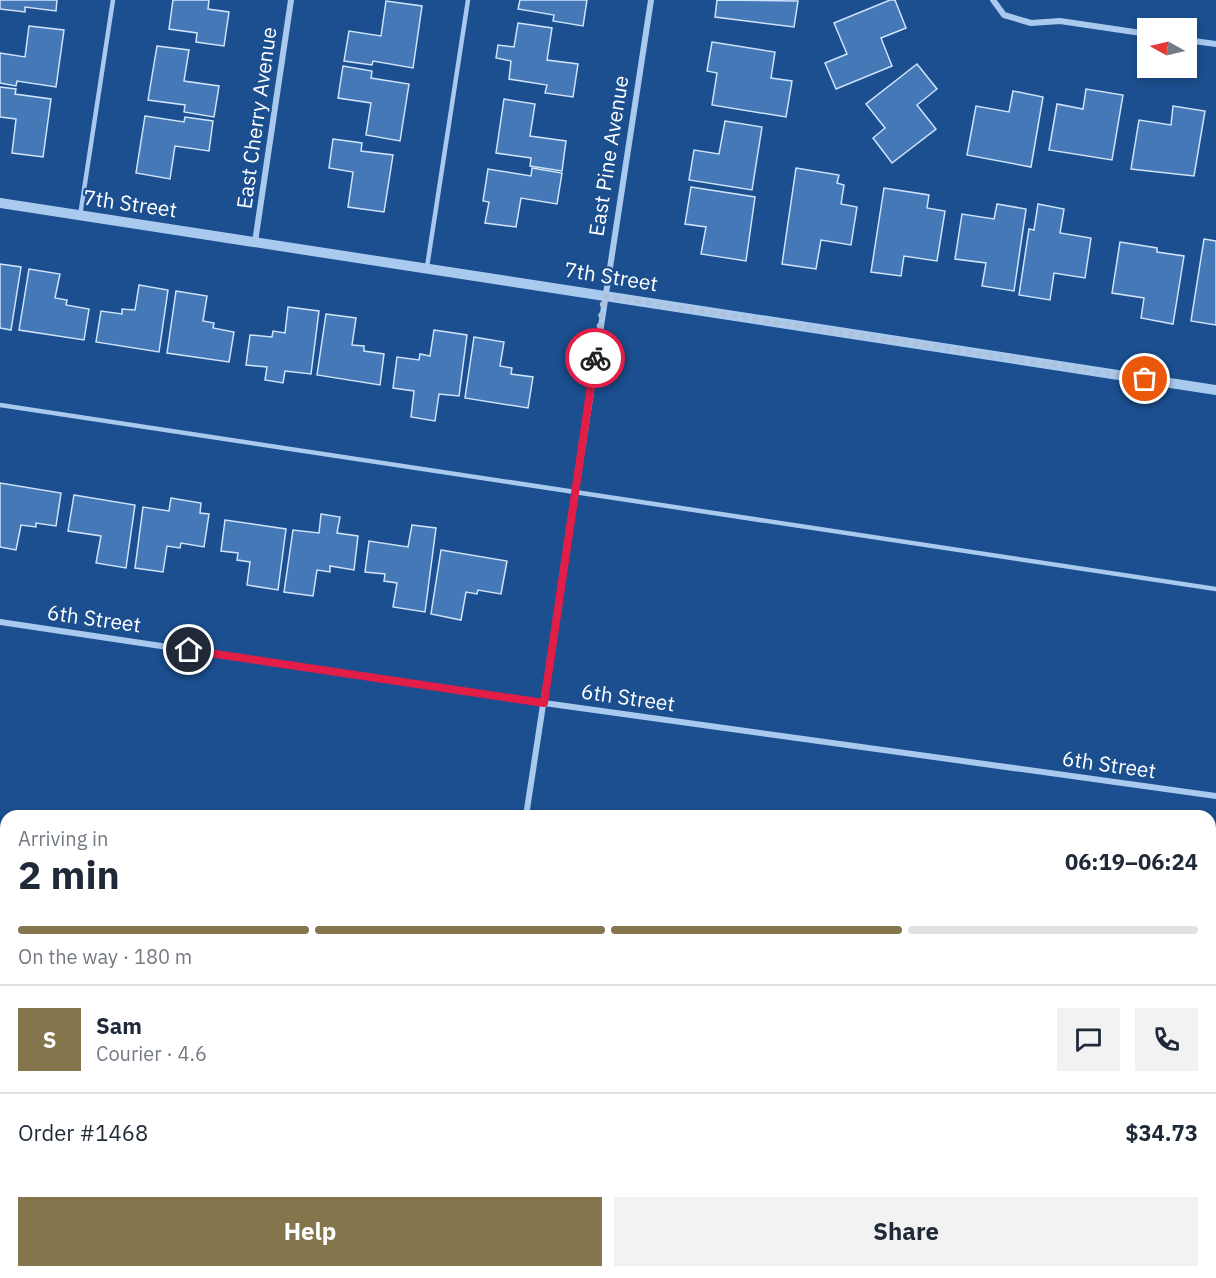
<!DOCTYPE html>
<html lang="en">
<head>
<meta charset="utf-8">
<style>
	:root { --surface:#fff; --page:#f2f2f3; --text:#1f2937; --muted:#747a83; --line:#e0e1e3; --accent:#84754c }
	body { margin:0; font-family:"IBM Plex Sans",sans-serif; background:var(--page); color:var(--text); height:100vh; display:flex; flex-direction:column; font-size:22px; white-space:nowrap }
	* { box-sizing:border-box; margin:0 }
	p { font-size:20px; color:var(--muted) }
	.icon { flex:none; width:33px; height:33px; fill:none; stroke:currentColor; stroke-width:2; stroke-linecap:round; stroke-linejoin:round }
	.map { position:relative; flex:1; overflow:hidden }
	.side { position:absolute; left:0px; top:810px; width:1216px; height:468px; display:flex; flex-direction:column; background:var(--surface); border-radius:18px 18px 0 0; box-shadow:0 3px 9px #0003 }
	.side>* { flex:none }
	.needle { width:39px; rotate:278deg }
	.tools { position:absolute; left:1137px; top:18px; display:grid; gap:12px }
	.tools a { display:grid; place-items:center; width:60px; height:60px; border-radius:0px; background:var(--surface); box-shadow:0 3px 9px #0003; font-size:30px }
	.pin { position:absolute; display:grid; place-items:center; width:51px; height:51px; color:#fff; margin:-26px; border:3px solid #fff; border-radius:50%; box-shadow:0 2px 6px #0007 }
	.courier { position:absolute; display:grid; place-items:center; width:60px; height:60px; margin:-30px; border:4px solid #e11d48; border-radius:50%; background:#fff; color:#222; box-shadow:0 2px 8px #0007 }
	.overview em { font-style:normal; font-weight:700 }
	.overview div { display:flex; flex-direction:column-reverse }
	.overview { display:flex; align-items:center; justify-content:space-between; height:102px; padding:0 18px }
	h1 { font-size:39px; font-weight:700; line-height:45px }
	.bar { display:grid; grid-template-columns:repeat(4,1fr); gap:9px 6px; align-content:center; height:72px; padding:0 18px }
	.bar i { height:8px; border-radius:4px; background:var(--line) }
	.bar .on { background:var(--accent) }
	.bar p { grid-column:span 4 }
	.line { display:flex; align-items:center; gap:15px; padding:0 18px; border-top:2px solid var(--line) }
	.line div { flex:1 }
	.round { display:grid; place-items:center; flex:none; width:63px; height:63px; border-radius:0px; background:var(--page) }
	.button { display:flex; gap:12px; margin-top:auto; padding:12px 18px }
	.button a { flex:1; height:69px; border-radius:0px; background:var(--accent); color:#fff; font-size:24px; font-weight:700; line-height:69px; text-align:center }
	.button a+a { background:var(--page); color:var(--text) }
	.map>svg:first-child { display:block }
	.green { fill:#2e69ad }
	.building { fill:#4478b7; stroke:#cfe3fa; stroke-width:1.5 }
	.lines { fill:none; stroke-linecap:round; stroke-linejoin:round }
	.service { stroke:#a9c9ee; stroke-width:4.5 }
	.minor { stroke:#a9c9ee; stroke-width:6 }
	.tertiary { stroke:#a9c9ee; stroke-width:10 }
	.done { stroke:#afc1d8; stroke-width:6; stroke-dasharray:0 10.8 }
	.route { stroke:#e11d48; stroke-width:8 }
	.labels { text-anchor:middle; stroke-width:4.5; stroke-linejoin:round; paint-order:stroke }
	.street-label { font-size:21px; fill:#fff; stroke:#1b4f8f }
</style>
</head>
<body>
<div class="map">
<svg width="1216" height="1278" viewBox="0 0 1216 1278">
	<rect width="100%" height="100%" fill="#1b4f8f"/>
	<path class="green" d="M 506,1272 L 1004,1272 L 1044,1278 L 505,1278 Z"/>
	<g class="building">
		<path d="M 0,0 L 57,0 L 56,11 L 25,7 L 25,12 L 0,9 Z"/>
		<path d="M 173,0 L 209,0 L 208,9 L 229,12 L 224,46 L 196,42 L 197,33 L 169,29 Z"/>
		<path d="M 520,0 L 587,0 L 583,26 L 553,21 L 554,15 L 518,9 Z"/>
		<path d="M 717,0 L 798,1 L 794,27 L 715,17 Z"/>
		<path d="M 890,0 L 895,0 L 906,28 L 881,38 L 892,66 L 836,89 L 825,63 L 847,54 L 834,23 Z"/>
		<path d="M 386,1 L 422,6 L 413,68 L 373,61 L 372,65 L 344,61 L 349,31 L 381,36 Z"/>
		<path d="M 518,23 L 552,28 L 547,60 L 578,64 L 573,97 L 545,93 L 547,85 L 509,79 L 511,61 L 496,58 L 498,45 L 514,47 Z"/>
		<path d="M 29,26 L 64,30 L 56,87 L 17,81 L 16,86 L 0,83 L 0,53 L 25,57 Z"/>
		<path d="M 712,42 L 775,52 L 771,78 L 792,81 L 786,117 L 712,105 L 717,73 L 707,71 Z"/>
		<path d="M 157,46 L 189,50 L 184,81 L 219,86 L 214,117 L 184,112 L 185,105 L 148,100 Z"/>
		<path d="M 917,64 L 937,89 L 917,105 L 936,129 L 892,163 L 873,138 L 885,128 L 866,104 Z"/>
		<path d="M 343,66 L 372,71 L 371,78 L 409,84 L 400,141 L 366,135 L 371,103 L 338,98 Z"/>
		<path d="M 0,87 L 16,89 L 15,94 L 51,99 L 43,157 L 12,153 L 16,119 L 0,117 Z"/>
		<path d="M 1086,89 L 1123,95 L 1112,160 L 1049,150 L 1057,104 L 1083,109 Z"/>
		<path d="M 1013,91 L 1043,97 L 1031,167 L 967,155 L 976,106 L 1009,112 Z"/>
		<path d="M 504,99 L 535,104 L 530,136 L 566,141 L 562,171 L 530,166 L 531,158 L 496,153 Z"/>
		<path d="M 1173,106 L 1205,111 L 1194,176 L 1131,169 L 1139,120 L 1171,125 Z"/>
		<path d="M 145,116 L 184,122 L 185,117 L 213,121 L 209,151 L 175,146 L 170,179 L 136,173 Z"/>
		<path d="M 725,121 L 762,127 L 752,190 L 689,180 L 694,150 L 719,154 Z"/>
		<path d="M 333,139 L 362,143 L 361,151 L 393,155 L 384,212 L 348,207 L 353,172 L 329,168 Z"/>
		<path d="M 532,168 L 562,173 L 557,204 L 521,198 L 516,227 L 485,223 L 489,202 L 483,201 L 488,169 L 531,176 Z"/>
		<path d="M 796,168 L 839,175 L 837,183 L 844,185 L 841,204 L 857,207 L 851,245 L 821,240 L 816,269 L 782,264 Z"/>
		<path d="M 691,187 L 755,197 L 746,261 L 701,254 L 706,227 L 685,224 Z"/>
		<path d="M 884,188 L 929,195 L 927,208 L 945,211 L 937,261 L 904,256 L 901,276 L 871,272 Z"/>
		<path d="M 997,204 L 1026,209 L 1014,291 L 982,286 L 986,263 L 955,259 L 962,214 L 994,219 Z"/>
		<path d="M 1038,204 L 1064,209 L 1060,233 L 1091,238 L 1085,278 L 1054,273 L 1050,300 L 1019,295 L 1029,229 L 1034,230 Z"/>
		<path d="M 1204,239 L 1216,241 L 1216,325 L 1191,321 Z"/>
		<path d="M 1120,242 L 1157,248 L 1157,252 L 1184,256 L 1173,324 L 1141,318 L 1144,298 L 1112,293 Z"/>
		<path d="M 0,264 L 21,267 L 11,330 L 0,328 Z"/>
		<path d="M 29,269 L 60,274 L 55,298 L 67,300 L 66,305 L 89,309 L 84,340 L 19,330 Z"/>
		<path d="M 139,285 L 168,290 L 159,352 L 96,342 L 101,311 L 122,314 L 122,309 L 135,310 Z"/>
		<path d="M 176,291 L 207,296 L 203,321 L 214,323 L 213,328 L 234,332 L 229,362 L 167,353 Z"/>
		<path d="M 288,307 L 319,311 L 311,374 L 285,371 L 283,383 L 265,380 L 267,367 L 246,365 L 250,335 L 272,337 L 273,331 L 285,333 Z"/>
		<path d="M 326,314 L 356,318 L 352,345 L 364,346 L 364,351 L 384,354 L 380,385 L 317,375 Z"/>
		<path d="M 434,330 L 467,335 L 459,396 L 439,394 L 435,421 L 411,417 L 414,391 L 393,388 L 397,357 L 419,360 L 420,354 L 430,356 Z"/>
		<path d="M 474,337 L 504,342 L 500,366 L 512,368 L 511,374 L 533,377 L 528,408 L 465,398 Z"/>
		<path d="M 0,483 L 61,493 L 56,526 L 36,523 L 36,527 L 21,525 L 16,550 L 0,547 Z"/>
		<path d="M 74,495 L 135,505 L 126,568 L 96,563 L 101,536 L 68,531 Z"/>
		<path d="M 171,498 L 201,503 L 200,513 L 209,514 L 204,547 L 181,543 L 180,548 L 167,546 L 163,572 L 135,568 L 143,507 L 169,511 Z"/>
		<path d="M 321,514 L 340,517 L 337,533 L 358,536 L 354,570 L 330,566 L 330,572 L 317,570 L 313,596 L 284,592 L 293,530 L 319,533 Z"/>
		<path d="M 225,520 L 286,529 L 278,590 L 247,585 L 250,562 L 237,560 L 238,553 L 221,551 Z"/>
		<path d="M 412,525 L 436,528 L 425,612 L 393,607 L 397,583 L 384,581 L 385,574 L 365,572 L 369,541 L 408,547 Z"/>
		<path d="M 441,550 L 507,561 L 501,594 L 478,590 L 477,594 L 466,592 L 461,620 L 431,614 Z"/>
	</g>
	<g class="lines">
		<g class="service">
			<path d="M 80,216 L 113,0"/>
			<path d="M 427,267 L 468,0"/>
			<path d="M 0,405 L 1216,589"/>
			<path d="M 1210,1033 L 1216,1034"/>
		</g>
		<g class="minor">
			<path d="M 993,0 L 1004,15 L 1031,23 L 1060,21 L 1148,34"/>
			<path d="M 1186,40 L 1216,44"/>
			<path d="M 255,242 L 291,0"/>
			<path d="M 0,622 L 544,703 L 1216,796"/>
			<path d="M 526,816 L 651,0"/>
			<path d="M 1210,1003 L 1216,966"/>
			<path d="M 1210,1266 L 1216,1267"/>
			<path d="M 458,1278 L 459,1272"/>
			<path d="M 1169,1278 L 1170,1272"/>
		</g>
		<path class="tertiary" d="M 0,203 L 1216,390"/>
	</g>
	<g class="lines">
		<path class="done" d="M 595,358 L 604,296 L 1145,379"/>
		<path class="route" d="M 189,650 L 544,703 L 595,358"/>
	</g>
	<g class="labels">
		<g class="street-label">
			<text transform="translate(257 118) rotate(-82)" y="7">East Cherry Avenue</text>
			<text transform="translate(609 156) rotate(-81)" y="7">East Pine Avenue</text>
			<text transform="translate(130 204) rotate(8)" y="7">7th Street</text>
			<text transform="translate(611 277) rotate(9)" y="7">7th Street</text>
			<text transform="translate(94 619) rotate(8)" y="7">6th Street</text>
			<text transform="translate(628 698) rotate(8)" y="7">6th Street</text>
			<text transform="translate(1109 765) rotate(8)" y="7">6th Street</text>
		</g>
	</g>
</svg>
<div class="tools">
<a><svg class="needle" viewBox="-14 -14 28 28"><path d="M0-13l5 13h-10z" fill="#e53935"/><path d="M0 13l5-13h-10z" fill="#747a83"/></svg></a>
</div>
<div class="pin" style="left:1145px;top:379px;background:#ea580c"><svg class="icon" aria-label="bag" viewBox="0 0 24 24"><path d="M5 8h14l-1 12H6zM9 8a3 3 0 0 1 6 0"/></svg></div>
<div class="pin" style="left:189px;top:650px;background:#1f2937"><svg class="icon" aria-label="home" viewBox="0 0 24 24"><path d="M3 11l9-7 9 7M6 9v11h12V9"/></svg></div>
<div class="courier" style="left:595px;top:358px"><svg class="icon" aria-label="bike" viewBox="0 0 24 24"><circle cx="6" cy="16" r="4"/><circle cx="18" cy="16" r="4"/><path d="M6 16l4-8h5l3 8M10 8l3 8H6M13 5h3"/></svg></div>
<section class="side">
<div class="overview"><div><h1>2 min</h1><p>Arriving in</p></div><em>06:19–06:24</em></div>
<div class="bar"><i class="on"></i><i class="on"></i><i class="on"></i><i></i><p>On the way · 180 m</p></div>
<div class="line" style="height:108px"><b class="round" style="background:var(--accent);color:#fff">S</b><div><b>Sam</b><p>Courier · 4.6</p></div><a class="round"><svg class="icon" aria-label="chat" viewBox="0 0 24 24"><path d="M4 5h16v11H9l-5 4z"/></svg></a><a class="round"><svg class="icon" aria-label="phone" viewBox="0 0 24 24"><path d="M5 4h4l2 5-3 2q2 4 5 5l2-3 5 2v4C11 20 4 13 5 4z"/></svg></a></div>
<div class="line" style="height:78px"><div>Order #1468</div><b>$34.73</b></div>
<div class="button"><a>Help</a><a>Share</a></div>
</section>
</div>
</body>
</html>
